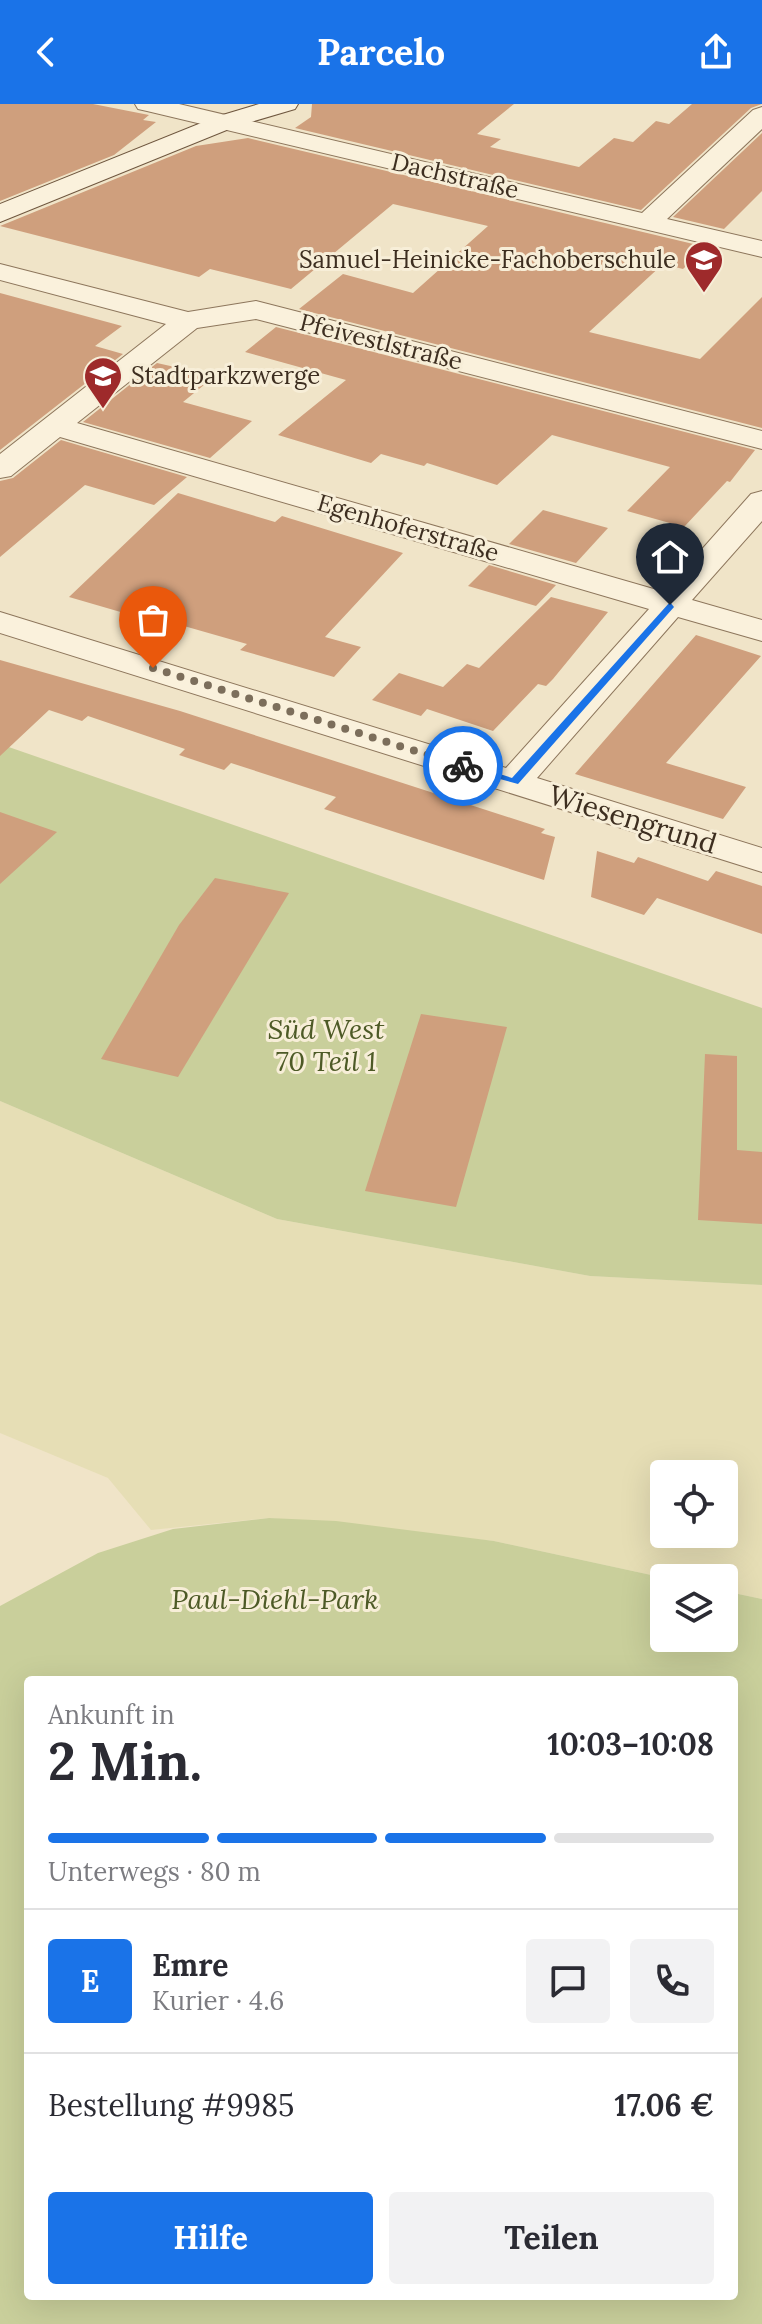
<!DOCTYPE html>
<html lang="de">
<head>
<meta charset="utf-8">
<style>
	:root { --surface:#fff; --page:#f2f2f3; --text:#2b2b33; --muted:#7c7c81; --line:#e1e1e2; --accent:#1a73e8 }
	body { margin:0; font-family:Lora,serif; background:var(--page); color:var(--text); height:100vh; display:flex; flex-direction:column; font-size:30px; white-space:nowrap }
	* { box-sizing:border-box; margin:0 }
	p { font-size:26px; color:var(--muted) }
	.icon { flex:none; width:44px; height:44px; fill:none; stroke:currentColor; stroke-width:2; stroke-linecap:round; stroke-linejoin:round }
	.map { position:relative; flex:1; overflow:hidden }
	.panel { position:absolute; left:24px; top:1572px; width:714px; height:624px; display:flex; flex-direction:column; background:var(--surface); border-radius:8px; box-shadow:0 8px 32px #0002 }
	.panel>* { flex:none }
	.fabs { position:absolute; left:650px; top:1356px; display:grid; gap:16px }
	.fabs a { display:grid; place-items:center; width:88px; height:88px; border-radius:8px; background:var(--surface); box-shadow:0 8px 32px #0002; font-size:40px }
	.pin { position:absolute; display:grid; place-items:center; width:68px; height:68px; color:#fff; margin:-82px -34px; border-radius:50% 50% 50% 0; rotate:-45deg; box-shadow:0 0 8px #0007 }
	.pin .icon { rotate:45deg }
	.courier { position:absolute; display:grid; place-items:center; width:80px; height:80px; margin:-40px; border:6px solid #1a73e8; border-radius:50%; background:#fff; color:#222; box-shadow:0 2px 10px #0007 }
	.overview em { font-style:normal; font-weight:800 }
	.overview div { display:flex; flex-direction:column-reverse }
	.overview { display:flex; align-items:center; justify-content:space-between; height:136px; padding:0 24px }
	h1 { font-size:52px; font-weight:800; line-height:60px }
	.bar { display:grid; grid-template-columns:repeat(4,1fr); gap:12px 8px; align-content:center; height:96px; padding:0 24px }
	.bar i { height:10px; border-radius:6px; background:var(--line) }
	.bar .current { background:var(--accent) }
	.bar p { grid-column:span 4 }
	.line { display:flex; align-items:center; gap:20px; padding:0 24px; border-top:2px solid var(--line) }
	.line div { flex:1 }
	.round { display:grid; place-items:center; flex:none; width:84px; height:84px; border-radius:8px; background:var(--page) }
	.cta { display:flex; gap:16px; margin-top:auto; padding:16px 24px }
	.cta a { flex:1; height:92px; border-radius:8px; background:var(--accent); color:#fff; font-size:32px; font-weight:800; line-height:92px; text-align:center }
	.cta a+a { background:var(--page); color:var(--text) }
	header { display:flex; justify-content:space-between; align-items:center; height:104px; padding:0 24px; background:var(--accent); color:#fff; font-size:36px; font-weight:800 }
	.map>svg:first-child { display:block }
	.farmland { fill:#e6deb5; fill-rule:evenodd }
	.green { fill:#c9cf9b; fill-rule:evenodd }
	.building { fill:#cf9f7d }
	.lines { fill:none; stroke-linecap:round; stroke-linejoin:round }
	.street-casing { stroke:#8d765c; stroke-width:2 }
	.secondary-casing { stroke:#6f573f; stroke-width:2 }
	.street { fill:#faf1dc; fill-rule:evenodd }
	.secondary { fill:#faf1dc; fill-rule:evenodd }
	.route { fill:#1a73e8 }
	.done { stroke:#7c6e5b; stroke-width:8; stroke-dasharray:0 14.4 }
	.labels { text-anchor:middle; stroke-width:6; stroke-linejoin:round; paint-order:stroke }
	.far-street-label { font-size:24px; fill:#3d2e20; stroke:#f7eed8 }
	.far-poi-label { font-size:24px; fill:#3d2e20; stroke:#f7eed8; text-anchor:end }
	.street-label { font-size:28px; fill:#3d2e20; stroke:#f7eed8 }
	.park-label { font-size:28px; font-style:italic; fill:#4d5a26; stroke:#f7eed8 }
</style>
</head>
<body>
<header><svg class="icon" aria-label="back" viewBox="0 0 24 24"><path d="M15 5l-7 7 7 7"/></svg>Parcelo<svg class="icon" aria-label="share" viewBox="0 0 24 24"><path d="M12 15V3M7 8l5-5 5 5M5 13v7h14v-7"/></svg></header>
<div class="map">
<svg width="762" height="2220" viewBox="0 0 762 2220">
	<rect width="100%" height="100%" fill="#f0e4c8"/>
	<path class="farmland" d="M 0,997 L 277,1115 L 590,1172 L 762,1181 L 762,1495 L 724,1487 L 724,1474 L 665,1474 L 494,1437 L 269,1414 L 151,1426 L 108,1374 L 0,1329 ZM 664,1370 L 724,1370 L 724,1430 L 664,1430 Z"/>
	<g class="green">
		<path d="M 0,640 L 762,904 L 762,1181 L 590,1172 L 277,1115 L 0,997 Z"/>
		<path d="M 269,1414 L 336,1417 L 494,1437 L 665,1474 L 664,1534 L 724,1534 L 724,1487 L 762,1495 L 762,2220 L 0,2220 L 0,1502 L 98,1449 L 173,1425 ZM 28,1576 L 734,1576 L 734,2192 L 28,2192 Z"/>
	</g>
	<g class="building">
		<path d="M 0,0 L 93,0 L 149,11 L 143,16 L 156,18 L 114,51 L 0,97 Z"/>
		<path d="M 312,0 L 514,0 L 477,30 L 501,35 L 490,43 L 579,63 L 614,34 L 633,38 L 656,17 L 669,20 L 692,0 L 762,0 L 751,4 L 641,106 L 295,24 L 311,13 Z"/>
		<path d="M 762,29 L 762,87 L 724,125 L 673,113 Z"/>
		<path d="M 248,34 L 706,143 L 683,165 L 663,160 L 589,228 L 700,255 L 762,193 L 762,324 L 299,205 L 343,170 L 413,189 L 488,122 L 393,100 L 291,185 L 210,165 L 199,173 L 0,122 L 196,42 Z"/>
		<path d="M 0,189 L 122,222 L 95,242 L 123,250 L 0,346 Z"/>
		<path d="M 276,223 L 755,346 L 730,378 L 727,377 L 684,423 L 627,407 L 670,363 L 552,331 L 497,381 L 427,359 L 424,362 L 381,350 L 371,359 L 278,331 L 346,276 L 245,248 Z"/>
		<path d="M 157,259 L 215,272 L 183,298 L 252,317 L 210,354 L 83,318 Z"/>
		<path d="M 61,336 L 187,373 L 154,401 L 85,381 L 0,453 L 0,377 L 13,374 Z"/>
		<path d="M 178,389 L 275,418 L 282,412 L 403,449 L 325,533 L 361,543 L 334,573 L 240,546 L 247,540 L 128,506 L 124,509 L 69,493 Z"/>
		<path d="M 543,406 L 608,424 L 576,459 L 509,440 Z"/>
		<path d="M 489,461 L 556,481 L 536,502 L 468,482 Z"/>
		<path d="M 551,493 L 608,508 L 553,575 L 546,582 L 538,580 L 493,627 L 427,605 L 421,612 L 372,596 L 399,569 L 443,583 L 467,560 L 479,564 Z"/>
		<path d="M 696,531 L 761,552 L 666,659 L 746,683 L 723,715 L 575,670 Z"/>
		<path d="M 0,556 L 180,607 L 545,725 L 541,729 L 555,733 L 544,776 L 324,705 L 336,693 L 231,659 L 224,666 L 179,651 L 185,645 L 88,612 L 82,617 L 49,606 L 0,652 Z"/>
		<path d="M 0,708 L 57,728 L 0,780 Z"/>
		<path d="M 597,747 L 634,759 L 638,753 L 708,777 L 716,767 L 762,782 L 762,830 L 657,794 L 644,811 L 591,793 Z"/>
		<path d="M 215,774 L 289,789 L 178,973 L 101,955 L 179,821 Z"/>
		<path d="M 421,910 L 507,923 L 456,1103 L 365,1087 Z"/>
		<path d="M 705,950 L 737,952 L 737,1046 L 762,1048 L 762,1120 L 698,1116 Z"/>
	</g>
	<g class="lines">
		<defs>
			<g id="street">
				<path d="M 135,0 L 179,0 L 642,109 L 753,6 L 762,3 L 762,25 L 667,115 L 762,137 L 762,153 L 147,7 L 138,5 Z"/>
				<path d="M 0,160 L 188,208 L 256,197 L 762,327 L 762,345 L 256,215 L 197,224 L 77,319 L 664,488 L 751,390 L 762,387 L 762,417 L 692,496 L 762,516 L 762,537 L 678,513 L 537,674 L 762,744 L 762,768 L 0,529 L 0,508 L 506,664 L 649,505 L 60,333 L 11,372 L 0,374 L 0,350 L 166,220 L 0,176 Z"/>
			</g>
			<path id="secondary" d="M 259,0 L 298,0 L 295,5 L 234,23 L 0,118 L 0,100 L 216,13 Z"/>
		</defs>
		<use href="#street" class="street-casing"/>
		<use href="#secondary" class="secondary-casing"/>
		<use href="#street" class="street"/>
		<use href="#secondary" class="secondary"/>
	</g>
	<path class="route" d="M 670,498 L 674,503 L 518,680 L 459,664 L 458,662 L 463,658 L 512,674 Z"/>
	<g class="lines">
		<path class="done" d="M 153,564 L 463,662"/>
	</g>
	<defs>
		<symbol id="school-pin" viewBox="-11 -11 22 30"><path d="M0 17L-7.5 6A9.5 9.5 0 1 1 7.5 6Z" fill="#9e2a2b" stroke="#f7eed8"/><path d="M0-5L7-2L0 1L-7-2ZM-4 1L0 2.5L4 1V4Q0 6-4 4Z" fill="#fff"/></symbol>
	</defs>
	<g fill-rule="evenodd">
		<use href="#school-pin" x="682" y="134" width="44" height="60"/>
		<use href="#school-pin" x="81" y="250" width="44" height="60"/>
	</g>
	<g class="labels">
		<g class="far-street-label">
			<text transform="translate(455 72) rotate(13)" y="8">Dachstraße</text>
			<text transform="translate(381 238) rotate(14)" y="8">Pfeivestlstraße</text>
			<text transform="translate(408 424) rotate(16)" y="8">Egenhoferstraße</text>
		</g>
		<g class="far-poi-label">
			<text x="676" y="164">Samuel-Heinicke-Fachoberschule</text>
			<text x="131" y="280" text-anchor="start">Stadtparkzwerge</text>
		</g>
		<g class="street-label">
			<text transform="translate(633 715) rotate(17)" y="10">Wiesengrund</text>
		</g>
		<g class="park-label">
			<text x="326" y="935">Süd West<tspan x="326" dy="32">70 Teil 1</tspan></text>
			<text x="275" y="1505">Paul-Diehl-Park</text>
		</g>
	</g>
</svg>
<div class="fabs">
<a><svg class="icon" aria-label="locate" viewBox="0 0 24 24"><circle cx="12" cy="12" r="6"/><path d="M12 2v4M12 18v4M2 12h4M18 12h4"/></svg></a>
<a><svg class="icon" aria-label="layers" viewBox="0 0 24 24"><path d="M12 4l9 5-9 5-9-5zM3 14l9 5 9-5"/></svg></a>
</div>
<div class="pin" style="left:153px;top:564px;background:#ea580c"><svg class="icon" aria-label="bag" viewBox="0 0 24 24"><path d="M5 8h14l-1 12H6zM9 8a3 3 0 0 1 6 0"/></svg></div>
<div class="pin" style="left:670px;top:501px;background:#1f2937"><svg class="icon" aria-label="home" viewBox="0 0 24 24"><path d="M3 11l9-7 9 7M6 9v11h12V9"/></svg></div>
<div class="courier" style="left:463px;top:662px"><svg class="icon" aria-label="bike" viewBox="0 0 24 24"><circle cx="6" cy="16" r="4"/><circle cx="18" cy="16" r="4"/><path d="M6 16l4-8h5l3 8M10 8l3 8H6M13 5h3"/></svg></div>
<section class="panel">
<div class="overview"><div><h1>2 Min.</h1><p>Ankunft in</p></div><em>10:03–10:08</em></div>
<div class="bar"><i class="current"></i><i class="current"></i><i class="current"></i><i></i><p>Unterwegs · 80 m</p></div>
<div class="line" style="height:144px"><b class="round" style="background:var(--accent);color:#fff">E</b><div><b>Emre</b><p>Kurier · 4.6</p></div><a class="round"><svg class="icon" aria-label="chat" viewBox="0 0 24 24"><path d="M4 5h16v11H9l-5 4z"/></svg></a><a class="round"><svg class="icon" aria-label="phone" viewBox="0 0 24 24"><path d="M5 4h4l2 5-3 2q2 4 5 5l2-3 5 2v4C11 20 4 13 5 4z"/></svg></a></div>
<div class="line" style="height:104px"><div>Bestellung #9985</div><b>17.06 €</b></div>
<div class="cta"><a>Hilfe</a><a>Teilen</a></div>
</section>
</div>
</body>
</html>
